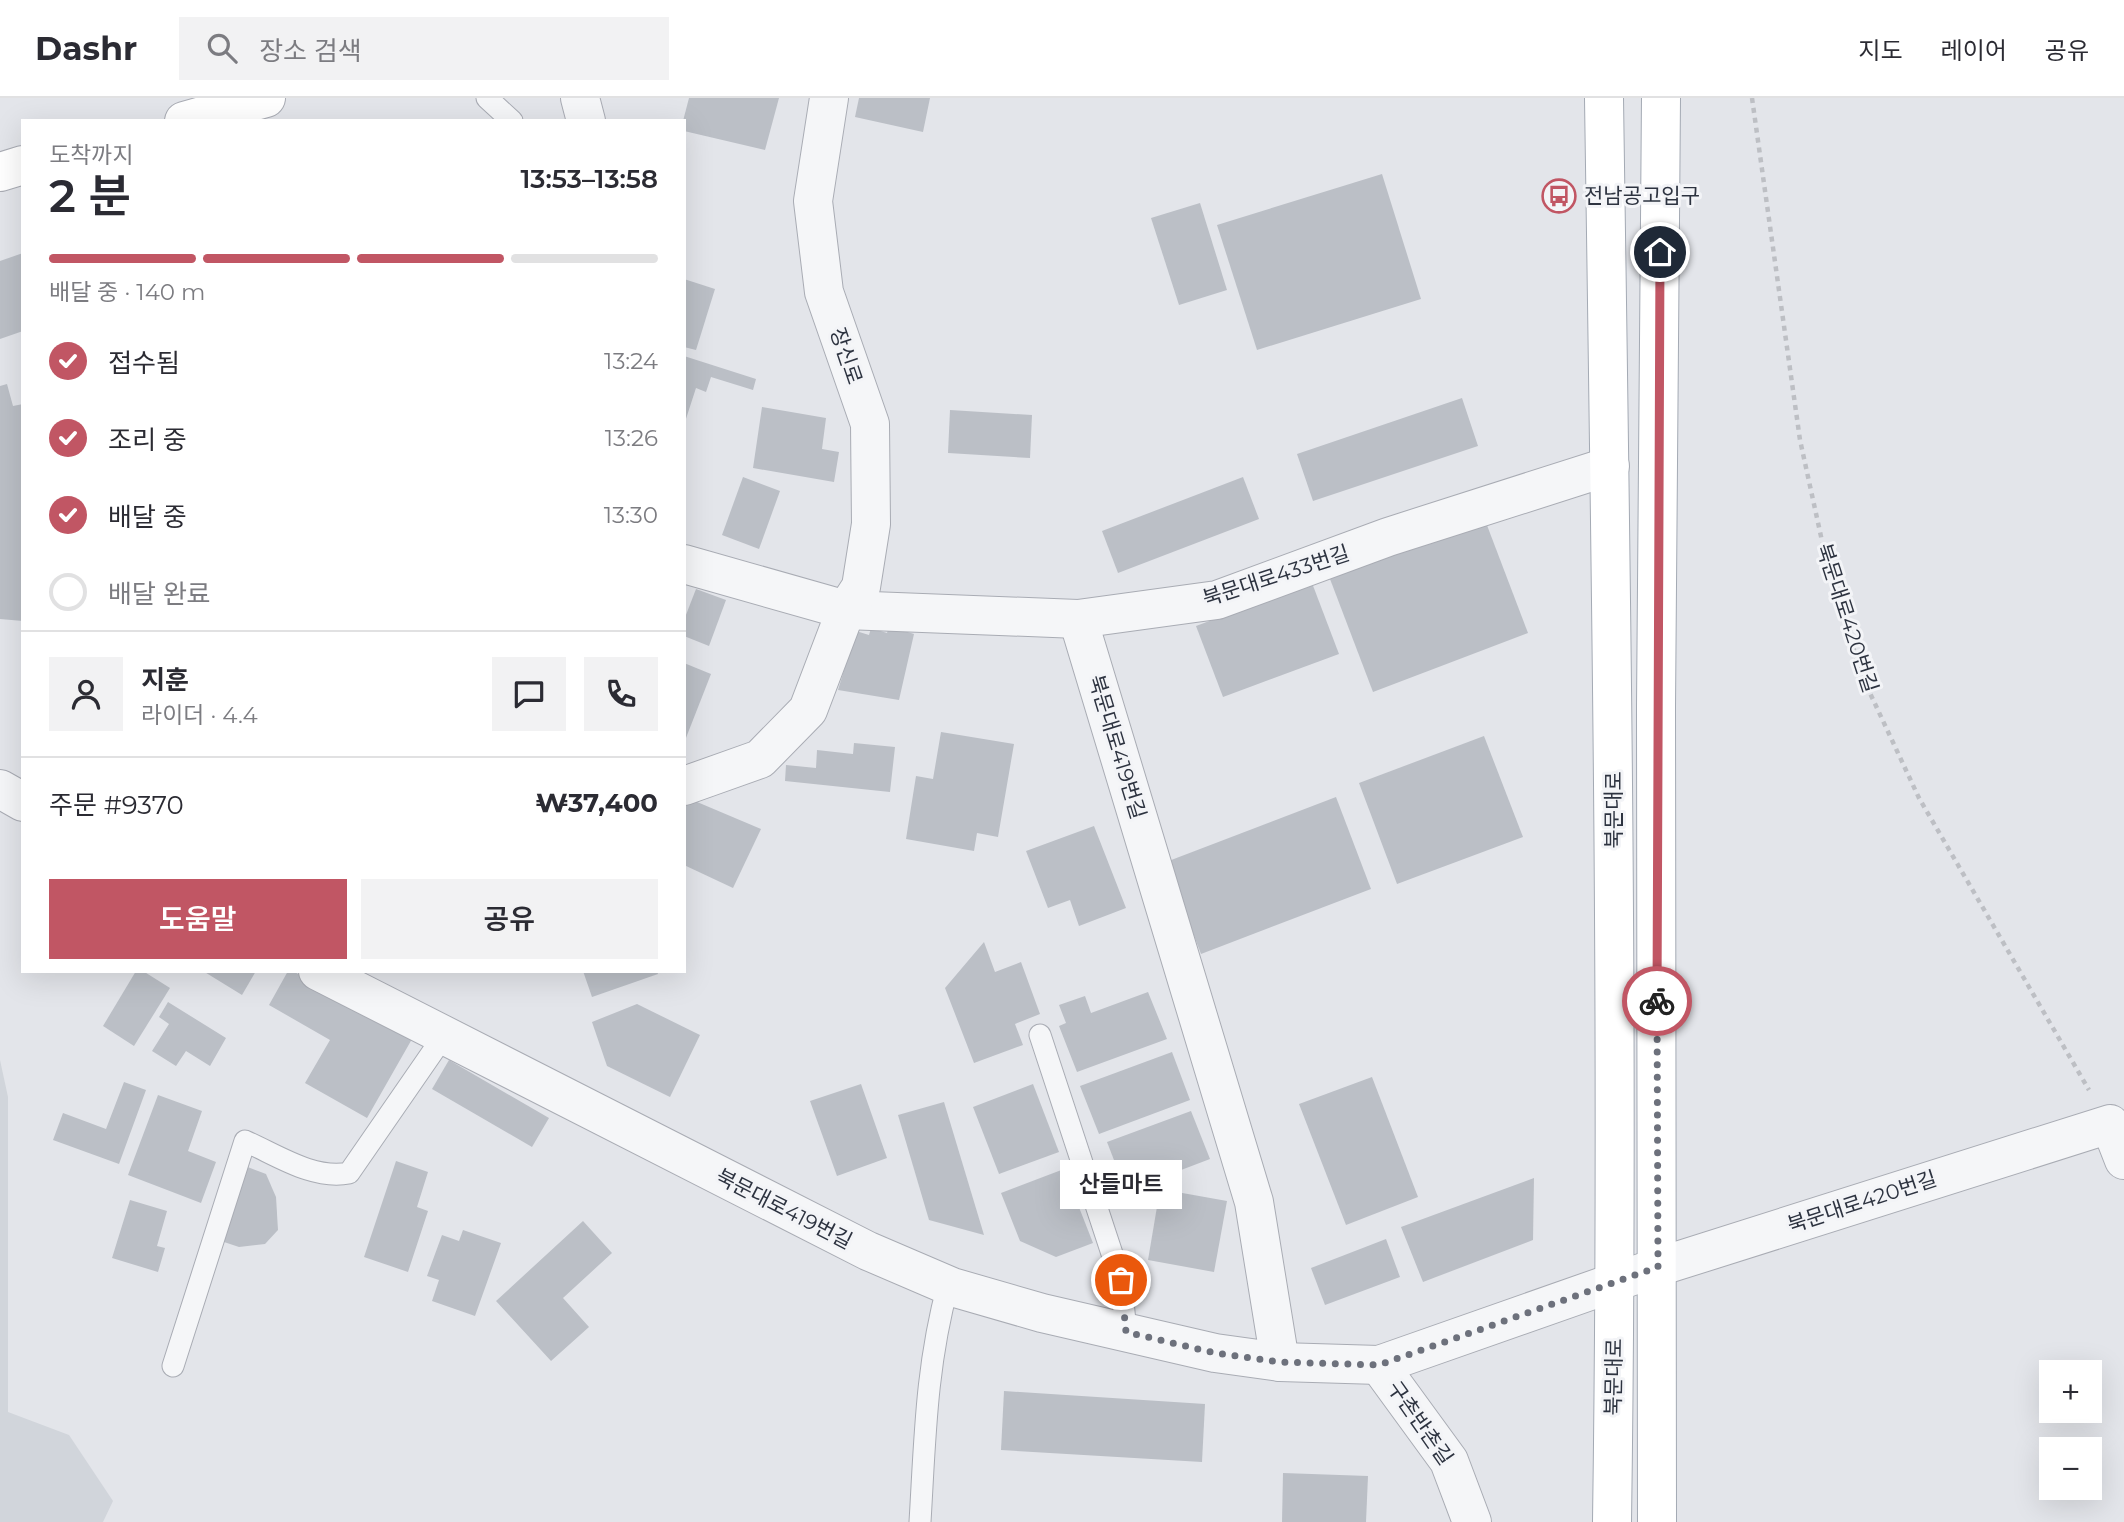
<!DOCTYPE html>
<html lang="ko">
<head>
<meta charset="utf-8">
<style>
	:root { --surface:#fff; --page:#f2f2f3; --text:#2b2b33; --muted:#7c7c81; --line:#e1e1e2; --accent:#c15664 }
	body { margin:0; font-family:Montserrat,"Noto Sans KR",sans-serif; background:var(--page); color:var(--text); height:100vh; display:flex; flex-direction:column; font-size:26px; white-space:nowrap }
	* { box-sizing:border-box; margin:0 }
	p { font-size:23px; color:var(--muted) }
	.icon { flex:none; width:38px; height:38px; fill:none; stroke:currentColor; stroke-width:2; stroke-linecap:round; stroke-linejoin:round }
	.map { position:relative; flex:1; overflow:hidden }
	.drawer { position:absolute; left:21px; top:21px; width:665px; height:854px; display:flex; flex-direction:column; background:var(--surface); border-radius:0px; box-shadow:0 7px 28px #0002 }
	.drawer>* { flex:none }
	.tools { position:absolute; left:2039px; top:1262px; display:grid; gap:14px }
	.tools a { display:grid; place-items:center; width:63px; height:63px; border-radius:0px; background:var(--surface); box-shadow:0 7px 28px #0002; font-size:35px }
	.pin { position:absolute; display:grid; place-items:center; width:60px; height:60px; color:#fff; margin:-30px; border:4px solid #fff; border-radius:50%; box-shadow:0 2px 7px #0007 }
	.courier { position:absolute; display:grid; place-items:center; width:70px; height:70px; margin:-35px; border:5px solid #c15664; border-radius:50%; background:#fff; color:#222; box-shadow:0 2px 9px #0007 }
	.bubble { position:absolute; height:49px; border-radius:0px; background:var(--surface); box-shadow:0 7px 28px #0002; font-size:23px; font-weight:600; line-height:49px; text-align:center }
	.headline em { font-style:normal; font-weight:600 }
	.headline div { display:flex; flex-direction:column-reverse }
	.headline { display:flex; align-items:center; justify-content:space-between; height:119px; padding:0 28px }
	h1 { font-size:46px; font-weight:600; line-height:52px }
	.bar { display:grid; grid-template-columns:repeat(4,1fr); gap:10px 7px; align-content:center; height:84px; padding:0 28px }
	.bar i { height:9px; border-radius:5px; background:var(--line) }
	.bar .current { background:var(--accent) }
	.bar p { grid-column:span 4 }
	.line { display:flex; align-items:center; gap:18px; padding:0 28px; border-top:2px solid var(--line) }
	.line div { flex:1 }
	.round { display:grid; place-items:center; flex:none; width:74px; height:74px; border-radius:0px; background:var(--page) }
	ol { padding:0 28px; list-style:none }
	li { display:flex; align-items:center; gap:21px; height:77px }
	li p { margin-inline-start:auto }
	li .icon { padding:7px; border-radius:50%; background:var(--accent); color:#fff; stroke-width:4 }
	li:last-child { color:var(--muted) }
	li i { width:38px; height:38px; border:4px solid var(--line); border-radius:50% }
	.action { display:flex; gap:14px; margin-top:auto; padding:14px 28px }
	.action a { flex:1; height:80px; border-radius:0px; background:var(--accent); color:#fff; font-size:28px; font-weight:600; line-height:80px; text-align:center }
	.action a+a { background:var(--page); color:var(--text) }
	header { display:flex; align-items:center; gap:42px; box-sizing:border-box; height:98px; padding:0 35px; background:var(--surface); border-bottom:2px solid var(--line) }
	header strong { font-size:33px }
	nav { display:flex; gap:38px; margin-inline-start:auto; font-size:24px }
	.search { width:490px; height:63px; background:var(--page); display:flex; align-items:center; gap:18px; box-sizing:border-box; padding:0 24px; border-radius:0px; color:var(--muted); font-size:26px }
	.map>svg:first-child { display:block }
	.built { fill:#d1d5db }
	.building { fill:#bbbfc6 }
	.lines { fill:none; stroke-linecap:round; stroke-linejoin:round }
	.lane-casing { stroke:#a9acb4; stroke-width:23 }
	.street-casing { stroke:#a9acb4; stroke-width:40 }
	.secondary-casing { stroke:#a9acb4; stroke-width:40 }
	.primary-casing { stroke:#a4aab4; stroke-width:40 }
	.path { stroke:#bdbfc4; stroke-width:4.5; stroke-dasharray:5 5; stroke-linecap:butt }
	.lane { stroke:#f5f6f8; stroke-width:21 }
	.street { stroke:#f5f6f8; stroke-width:38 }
	.secondary { stroke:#fff; stroke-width:38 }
	.primary { stroke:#fff; stroke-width:38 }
	.done { stroke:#6d717c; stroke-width:7; stroke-dasharray:0 12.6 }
	.route { stroke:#c15664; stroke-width:9 }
	.labels { text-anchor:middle; stroke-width:6; stroke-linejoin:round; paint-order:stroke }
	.poi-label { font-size:21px; fill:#2d3340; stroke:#f3f4f7; text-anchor:start }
	.street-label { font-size:21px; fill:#2d3340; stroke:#f3f4f7 }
</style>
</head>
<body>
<header>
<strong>Dashr</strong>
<div class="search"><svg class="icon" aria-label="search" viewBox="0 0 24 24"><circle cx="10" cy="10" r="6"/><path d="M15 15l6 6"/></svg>장소 검색</div>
<nav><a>지도</a><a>레이어</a><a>공유</a></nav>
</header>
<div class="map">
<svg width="2124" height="1424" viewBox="0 0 2124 1424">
	<rect width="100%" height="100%" fill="#e3e5ea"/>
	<path class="built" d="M 0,962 L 8,999 L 8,1314 L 69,1337 L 113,1403 L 103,1424 L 0,1424 Z"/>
	<g class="building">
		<path d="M 689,0 L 779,0 L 765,52 L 684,33 L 683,23 Z"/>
		<path d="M 859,0 L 930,0 L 923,34 L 855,19 Z"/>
		<path d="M 1382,76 L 1421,201 L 1257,252 L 1217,127 Z"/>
		<path d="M 1200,105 L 1227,192 L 1179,207 L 1151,120 Z"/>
		<path d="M 23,155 L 23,233 L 0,241 L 0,163 Z"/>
		<path d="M 684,181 L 715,191 L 696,252 L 684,249 Z"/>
		<path d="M 684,258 L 756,281 L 753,292 L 711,279 L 706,294 L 696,290 L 684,327 Z"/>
		<path d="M 7,286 L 13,308 L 23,306 L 23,523 L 0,521 L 0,288 Z"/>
		<path d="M 1462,300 L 1478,348 L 1313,403 L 1297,356 Z"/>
		<path d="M 762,309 L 826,320 L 822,351 L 839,354 L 834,384 L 753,370 Z"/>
		<path d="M 950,312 L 1032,317 L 1030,360 L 948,355 Z"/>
		<path d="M 743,379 L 780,393 L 759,451 L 722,437 Z"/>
		<path d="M 1243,379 L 1259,421 L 1118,475 L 1102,433 Z"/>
		<path d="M 1485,422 L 1528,535 L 1373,594 L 1330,481 Z"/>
		<path d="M 1312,485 L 1339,556 L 1223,599 L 1196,528 Z"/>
		<path d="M 696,491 L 726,502 L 709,548 L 684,538 L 684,522 Z"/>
		<path d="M 889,528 L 914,536 L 899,602 L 838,592 L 856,533 L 869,537 L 871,530 L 887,535 Z"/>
		<path d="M 684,565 L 711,576 L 684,645 Z"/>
		<path d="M 941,634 L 1014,646 L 998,739 L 977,735 L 974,753 L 906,741 L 916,678 L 933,681 Z"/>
		<path d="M 1484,638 L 1523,739 L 1397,786 L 1359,685 Z"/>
		<path d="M 854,645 L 895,649 L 890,694 L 785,683 L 786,667 L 816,670 L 817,652 L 853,656 Z"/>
		<path d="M 1336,699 L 1371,791 L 1201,856 L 1166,764 Z"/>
		<path d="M 684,701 L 690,701 L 761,731 L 733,790 L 684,767 Z"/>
		<path d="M 1094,728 L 1126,810 L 1079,828 L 1070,802 L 1048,810 L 1026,753 Z"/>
		<path d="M 984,844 L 995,874 L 1021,864 L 1040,916 L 1015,926 L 1023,947 L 974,965 L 945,890 Z"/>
		<path d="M 136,873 L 143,873 L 170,890 L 134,948 L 103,928 Z"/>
		<path d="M 203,873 L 256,873 L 242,897 Z"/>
		<path d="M 288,873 L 293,873 L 412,941 L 367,1020 L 305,985 L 330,942 L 269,907 Z"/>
		<path d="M 583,873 L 657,873 L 658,876 L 592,899 Z"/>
		<path d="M 1148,894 L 1167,941 L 1077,974 L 1059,928 L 1066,925 L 1059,907 L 1085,898 L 1091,915 Z"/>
		<path d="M 168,904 L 226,940 L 210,968 L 186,953 L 176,968 L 152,953 L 169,926 L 159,919 Z"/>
		<path d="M 637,906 L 700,937 L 670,999 L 607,968 L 592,924 Z"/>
		<path d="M 1172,954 L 1190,1002 L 1099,1036 L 1080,988 Z"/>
		<path d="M 449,962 L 549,1020 L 532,1049 L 432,991 Z"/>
		<path d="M 1372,979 L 1418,1099 L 1346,1127 L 1299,1006 Z"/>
		<path d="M 124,984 L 146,992 L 119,1066 L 53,1042 L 63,1015 L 106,1031 Z"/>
		<path d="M 861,986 L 887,1060 L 837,1078 L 810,1003 Z"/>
		<path d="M 1033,986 L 1059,1054 L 999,1076 L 973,1009 Z"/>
		<path d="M 158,997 L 202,1013 L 188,1053 L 216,1064 L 201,1105 L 128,1077 Z"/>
		<path d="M 944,1004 L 984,1137 L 929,1122 L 898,1017 Z"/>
		<path d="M 1191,1013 L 1210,1061 L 1126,1093 L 1107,1044 Z"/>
		<path d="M 396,1063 L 428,1074 L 417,1109 L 428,1113 L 408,1174 L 364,1159 Z"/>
		<path d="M 245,1068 L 266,1076 L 276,1099 L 278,1132 L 265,1146 L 239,1149 L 218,1142 Z"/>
		<path d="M 1064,1071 L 1093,1145 L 1056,1159 L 1020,1143 L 1001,1095 Z"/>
		<path d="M 1534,1080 L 1533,1142 L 1423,1184 L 1401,1129 Z"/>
		<path d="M 1160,1091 L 1227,1103 L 1214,1174 L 1148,1162 Z"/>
		<path d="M 130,1102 L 167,1113 L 157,1148 L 165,1150 L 158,1174 L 112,1160 Z"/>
		<path d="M 583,1123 L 612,1155 L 563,1200 L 589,1229 L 551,1263 L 496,1203 Z"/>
		<path d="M 463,1132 L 501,1145 L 475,1218 L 432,1203 L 439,1182 L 427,1178 L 442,1137 L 459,1143 Z"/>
		<path d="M 1386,1141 L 1400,1179 L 1325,1207 L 1311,1170 Z"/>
		<path d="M 1004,1293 L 1205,1306 L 1202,1364 L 1001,1352 Z"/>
		<path d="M 1283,1375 L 1368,1378 L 1366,1424 L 1282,1424 Z"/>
	</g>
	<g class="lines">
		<defs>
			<g id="lane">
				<path d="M 487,0 L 512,23"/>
				<path d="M 1040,937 L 1121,1183 L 1126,1234"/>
				<path d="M 173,1268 L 245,1043 C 277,1057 313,1082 349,1075 L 443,939"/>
				<path d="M 920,1424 C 925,1341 926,1268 948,1187"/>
			</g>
			<g id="street">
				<path d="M 580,0 L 586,23"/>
				<path d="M 684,466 L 846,512 L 1078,521 L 1217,502 L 1388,439 L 1610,368"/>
				<path d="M 1078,521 L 1254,1104 L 1280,1264"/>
				<path d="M 684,688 L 760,661 L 808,612 L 846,512 L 861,489 L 871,426 L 870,326 L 824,194 L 813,103 L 829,0"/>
				<path d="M 0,691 L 23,704"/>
				<path d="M 318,873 L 868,1153 L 952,1189 L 1042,1215 L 1215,1255 L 1280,1264 L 1379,1267 L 1658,1169 L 2110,1026 L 2124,1062"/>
				<path d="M 1379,1267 L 1449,1363 L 1472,1424"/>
			</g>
			<g id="secondary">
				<path d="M 184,23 L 266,0"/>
				<path d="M 0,74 L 23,67"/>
			</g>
			<g id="primary">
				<path d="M 1604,0 C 1611,475 1619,949 1612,1424"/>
				<path d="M 1657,1424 L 1656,609 L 1661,0"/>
			</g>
		</defs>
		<use href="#lane" class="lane-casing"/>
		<use href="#street" class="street-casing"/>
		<use href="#secondary" class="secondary-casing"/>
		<use href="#primary" class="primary-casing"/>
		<path class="path" d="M 1752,0 L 1800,342 L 1827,466 L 1862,578 L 1919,700 L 2089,992"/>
		<use href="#lane" class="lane"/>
		<use href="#street" class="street"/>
		<use href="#secondary" class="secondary"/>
		<use href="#primary" class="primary"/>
	</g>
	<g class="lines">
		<path class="done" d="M 1121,1182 L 1126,1234 L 1215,1255 L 1280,1264 L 1379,1267 L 1658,1169 L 1657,903"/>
		<path class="route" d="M 1657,903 L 1660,154"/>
	</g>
	<defs>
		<symbol id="bus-ring" viewBox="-11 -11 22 22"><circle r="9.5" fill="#f3f4f7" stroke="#c15664" stroke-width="1.5"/><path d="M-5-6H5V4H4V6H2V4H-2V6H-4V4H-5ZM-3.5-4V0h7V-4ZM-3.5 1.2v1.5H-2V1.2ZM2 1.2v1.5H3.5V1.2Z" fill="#c15664"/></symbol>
	</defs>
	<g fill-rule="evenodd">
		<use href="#bus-ring" x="1540" y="79" width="38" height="38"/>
	</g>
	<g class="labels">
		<g class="poi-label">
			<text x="1584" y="105">전남공고입구</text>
		</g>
		<g class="street-label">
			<text transform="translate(846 258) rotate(71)" y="7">장신로</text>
			<text transform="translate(1276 478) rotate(-18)" y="7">북문대로433번길</text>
			<text transform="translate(1847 520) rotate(72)" y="7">북문대로420번길</text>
			<text transform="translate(1117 649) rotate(73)" y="7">북문대로419번길</text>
			<text transform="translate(1614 712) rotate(-90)" y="7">북문대로</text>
			<text transform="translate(1862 1104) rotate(-18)" y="7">북문대로420번길</text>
			<text transform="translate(784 1111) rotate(27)" y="7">북문대로419번길</text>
			<text transform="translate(1614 1279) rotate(-89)" y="7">북문대로</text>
			<text transform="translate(1420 1325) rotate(55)" y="7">구촌반촌길</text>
		</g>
	</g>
</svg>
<div class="tools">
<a>+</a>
<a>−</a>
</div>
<div class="pin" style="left:1121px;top:1182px;background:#ea580c"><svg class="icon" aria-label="bag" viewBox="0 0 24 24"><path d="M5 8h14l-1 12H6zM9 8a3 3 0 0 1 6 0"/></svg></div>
<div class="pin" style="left:1660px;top:154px;background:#1f2937"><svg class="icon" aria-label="home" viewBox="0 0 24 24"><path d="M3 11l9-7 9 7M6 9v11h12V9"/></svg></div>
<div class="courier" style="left:1657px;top:903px"><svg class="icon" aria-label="bike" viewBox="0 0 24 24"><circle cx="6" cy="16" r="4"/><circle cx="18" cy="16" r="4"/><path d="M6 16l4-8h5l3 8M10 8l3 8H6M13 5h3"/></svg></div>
<div class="bubble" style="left:1060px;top:1062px;width:122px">산들마트</div>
<section class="drawer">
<div class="headline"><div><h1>2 분</h1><p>도착까지</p></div><em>13:53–13:58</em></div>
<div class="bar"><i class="current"></i><i class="current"></i><i class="current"></i><i></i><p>배달 중 · 140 m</p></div>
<ol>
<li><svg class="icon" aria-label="check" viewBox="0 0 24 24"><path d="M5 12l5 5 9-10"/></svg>접수됨<p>13:24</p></li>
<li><svg class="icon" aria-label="check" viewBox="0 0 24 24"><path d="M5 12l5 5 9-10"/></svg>조리 중<p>13:26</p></li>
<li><svg class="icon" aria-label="check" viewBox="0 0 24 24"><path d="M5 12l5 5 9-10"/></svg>배달 중<p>13:30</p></li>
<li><i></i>배달 완료</li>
</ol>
<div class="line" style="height:126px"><a class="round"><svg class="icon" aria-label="person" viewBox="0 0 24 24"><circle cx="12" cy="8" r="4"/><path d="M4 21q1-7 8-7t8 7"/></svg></a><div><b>지훈</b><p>라이더 · 4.4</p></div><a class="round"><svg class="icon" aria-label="chat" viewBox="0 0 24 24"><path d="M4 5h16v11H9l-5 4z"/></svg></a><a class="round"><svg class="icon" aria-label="phone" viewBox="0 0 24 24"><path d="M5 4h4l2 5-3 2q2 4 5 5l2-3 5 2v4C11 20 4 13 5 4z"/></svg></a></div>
<div class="line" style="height:91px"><div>주문 #9370</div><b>₩37,400</b></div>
<div class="action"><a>도움말</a><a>공유</a></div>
</section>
</div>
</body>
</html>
